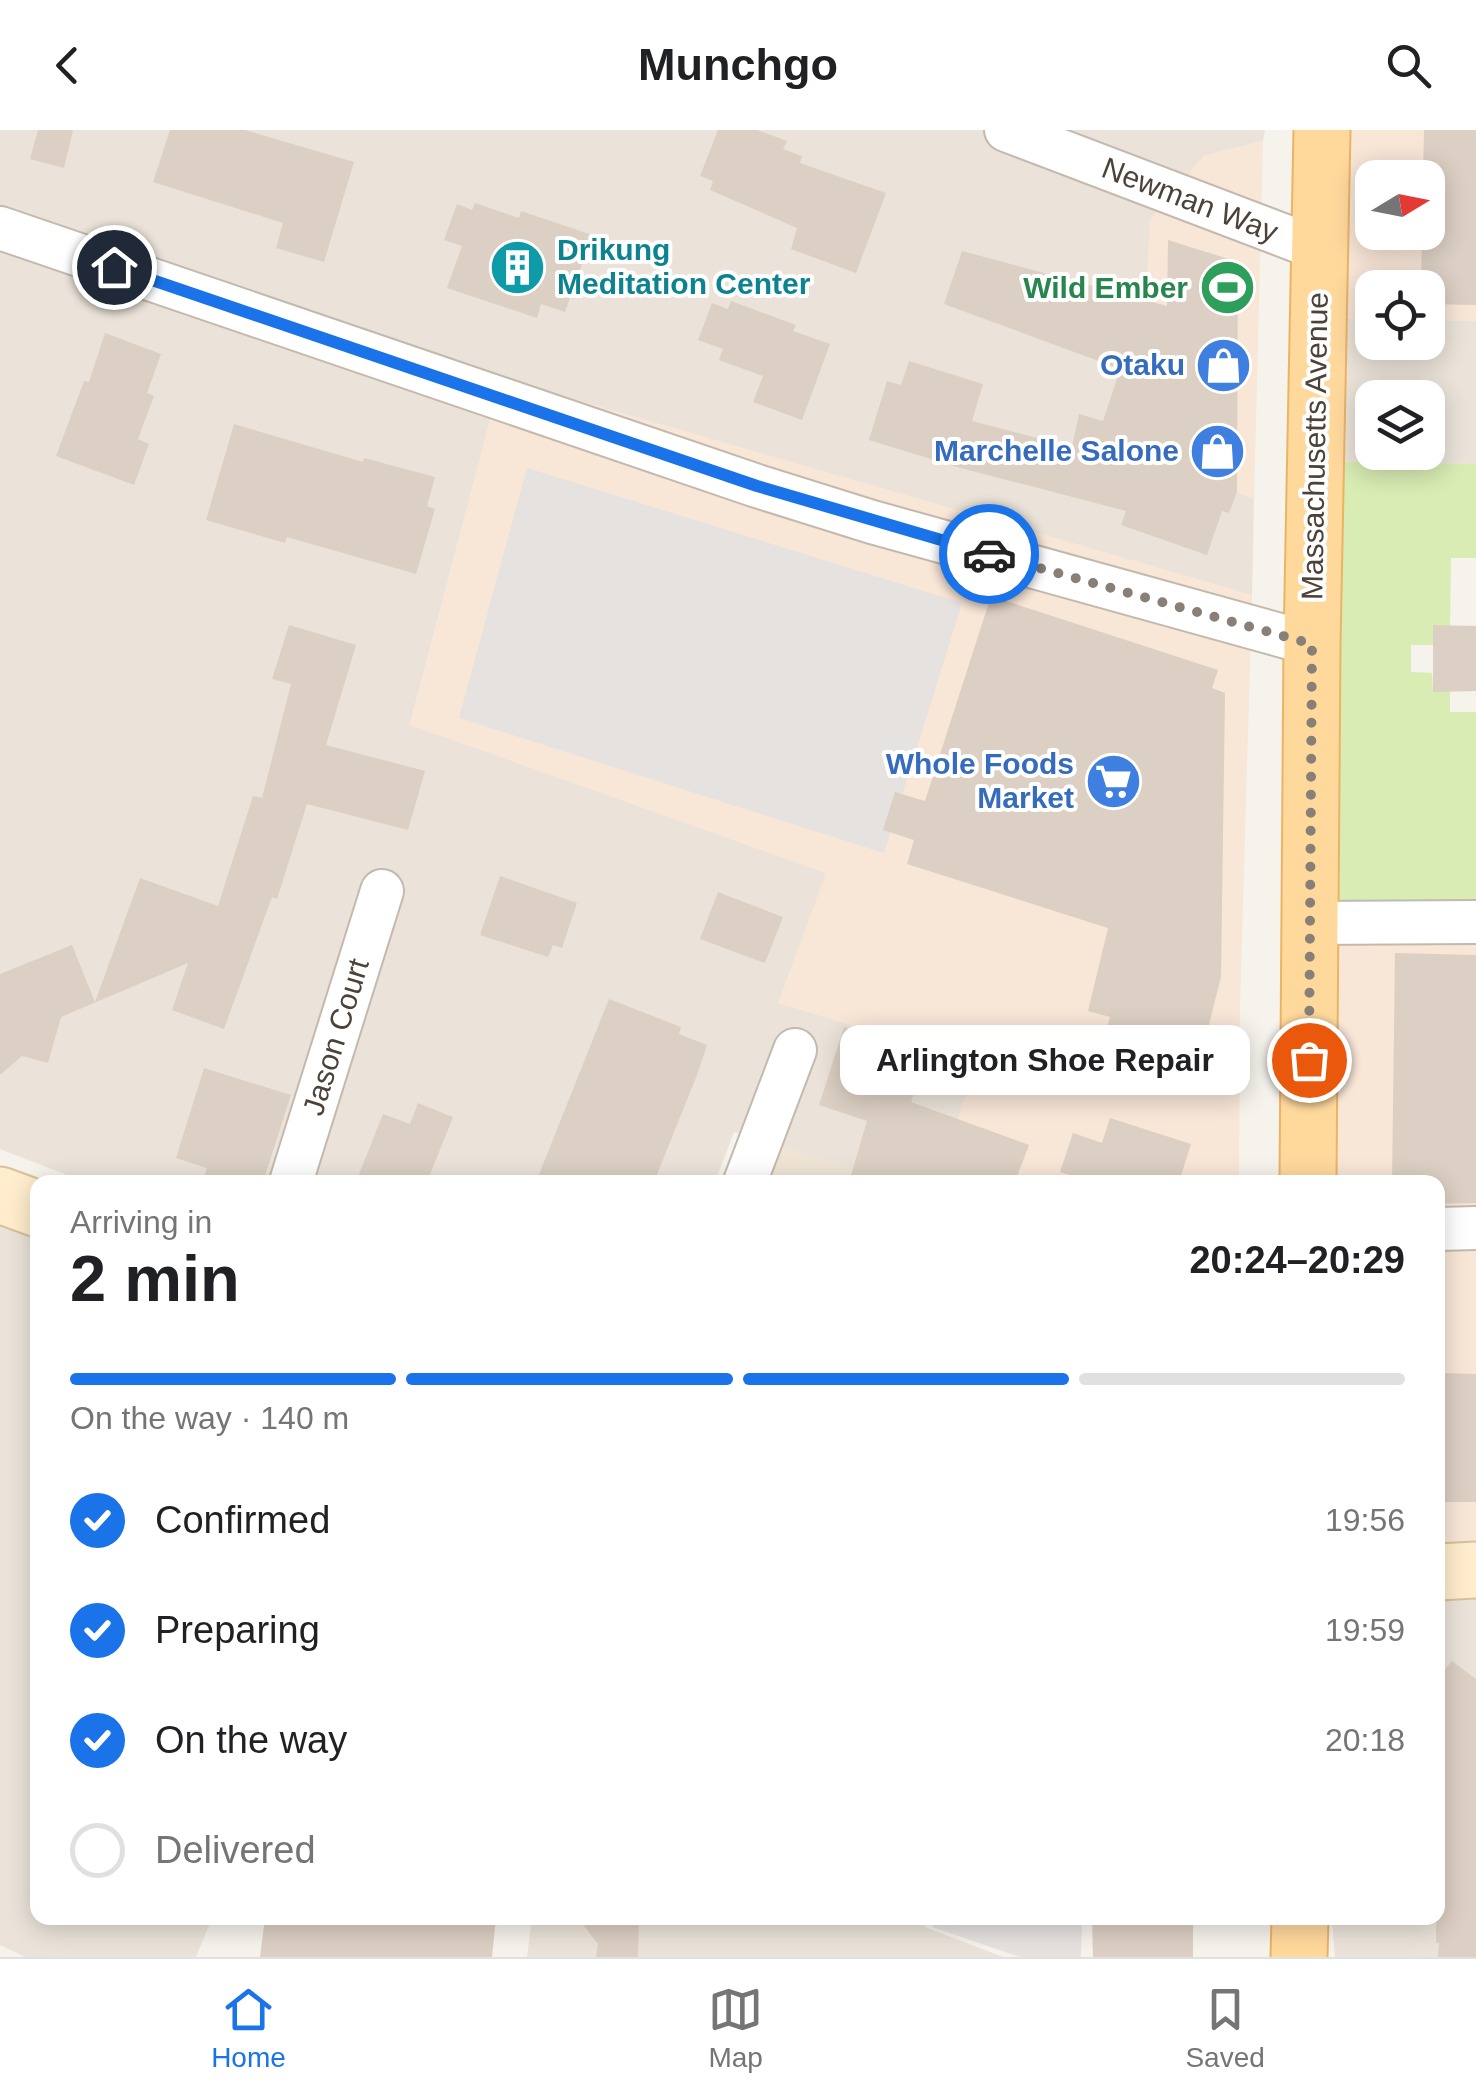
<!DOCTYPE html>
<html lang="en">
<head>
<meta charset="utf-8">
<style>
	:root { --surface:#fff; --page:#f2f2f2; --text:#202124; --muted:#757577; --line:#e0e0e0; --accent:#1a73e8 }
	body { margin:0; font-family:Helvetica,sans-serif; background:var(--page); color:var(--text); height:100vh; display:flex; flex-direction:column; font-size:38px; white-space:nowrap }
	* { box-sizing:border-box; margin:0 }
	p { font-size:32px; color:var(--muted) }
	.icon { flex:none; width:55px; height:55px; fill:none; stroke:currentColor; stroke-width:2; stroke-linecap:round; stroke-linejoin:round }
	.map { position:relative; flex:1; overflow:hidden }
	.details { position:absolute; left:30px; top:1045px; width:1415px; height:750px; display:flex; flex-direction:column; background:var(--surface); border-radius:20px; box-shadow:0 5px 25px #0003 }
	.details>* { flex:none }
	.needle { width:65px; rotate:80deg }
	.controls { position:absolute; left:1355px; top:30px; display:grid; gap:20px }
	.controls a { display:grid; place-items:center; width:90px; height:90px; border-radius:20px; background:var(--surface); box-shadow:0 5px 25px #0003; font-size:50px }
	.pin { position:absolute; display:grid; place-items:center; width:85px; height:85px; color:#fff; margin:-42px; border:5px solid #fff; border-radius:50%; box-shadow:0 2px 10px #0007 }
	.courier { position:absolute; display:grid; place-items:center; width:100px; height:100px; margin:-50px; border:8px solid #1a73e8; border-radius:50%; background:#fff; color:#222; box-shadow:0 2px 12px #0007 }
	.bubble { position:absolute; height:70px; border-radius:20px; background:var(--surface); box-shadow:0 5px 25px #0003; font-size:32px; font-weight:700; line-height:70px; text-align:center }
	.headline em { font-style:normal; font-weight:700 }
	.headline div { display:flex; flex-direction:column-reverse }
	.headline { display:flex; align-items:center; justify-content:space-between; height:170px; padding:0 40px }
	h1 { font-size:65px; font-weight:700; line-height:75px }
	.bar { display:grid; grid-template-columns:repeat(4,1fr); gap:15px 10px; align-content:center; height:120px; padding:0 40px }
	.bar i { height:12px; border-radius:8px; background:var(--line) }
	.bar .current { background:var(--accent) }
	.bar p { grid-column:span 4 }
	ol { padding:0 40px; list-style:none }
	li { display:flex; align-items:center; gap:30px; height:110px }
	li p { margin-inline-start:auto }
	li .icon { padding:10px; border-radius:50%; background:var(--accent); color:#fff; stroke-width:4 }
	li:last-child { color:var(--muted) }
	li i { width:55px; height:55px; border:5px solid var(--line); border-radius:50% }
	header { display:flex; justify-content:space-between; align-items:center; height:130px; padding:0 40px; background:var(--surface); font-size:45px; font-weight:700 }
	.dock { display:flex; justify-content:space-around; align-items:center; height:140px; border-top:2px solid var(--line); background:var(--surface); font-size:28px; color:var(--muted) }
	.dock a { display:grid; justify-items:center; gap:5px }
	.dock .current { color:var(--accent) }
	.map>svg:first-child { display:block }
	.residential { fill:#ebe3d9; fill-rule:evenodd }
	.commercial { fill:#f8e6d7; fill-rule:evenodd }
	.education { fill:#f0e5d5 }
	.green { fill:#d9ecb3 }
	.parking { fill:#e5e2e0 }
	.building { fill:#dccfc3 }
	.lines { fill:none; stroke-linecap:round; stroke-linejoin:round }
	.street-casing { stroke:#c3b9ad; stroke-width:46 }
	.secondary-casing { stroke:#d9c199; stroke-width:59 }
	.primary-casing { stroke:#ebb465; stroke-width:59 }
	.street { stroke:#fff; stroke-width:42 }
	.secondary { stroke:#ffedcd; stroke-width:55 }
	.primary { stroke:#ffd89c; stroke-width:55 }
	.done { stroke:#888077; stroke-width:10; stroke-dasharray:0 18 }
	.route { stroke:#1a73e8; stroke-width:12 }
	.labels { text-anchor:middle; stroke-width:8; stroke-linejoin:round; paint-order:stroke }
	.street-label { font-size:30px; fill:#4c4238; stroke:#fff }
	.culture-label { font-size:30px; font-weight:bold; fill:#0d838f; stroke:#fff; text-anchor:start }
	.leisure-label { font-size:30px; font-weight:bold; fill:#27864d; stroke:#fff; text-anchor:end }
	.shop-label { font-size:30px; font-weight:bold; fill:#366cbe; stroke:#fff; text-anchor:end }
</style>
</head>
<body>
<header><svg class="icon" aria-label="back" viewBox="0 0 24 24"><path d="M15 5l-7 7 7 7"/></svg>Munchgo<svg class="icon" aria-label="search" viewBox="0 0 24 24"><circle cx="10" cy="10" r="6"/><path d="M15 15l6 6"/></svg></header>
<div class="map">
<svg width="1476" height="1827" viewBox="0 0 1476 1827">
	<rect width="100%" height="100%" fill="#f6f2ec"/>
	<g class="residential">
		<path d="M 0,0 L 1265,0 L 1263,11 L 1203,26 L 1137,319 L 1254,369 L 1252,465 L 501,249 L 410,594 L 826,743 L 978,934 L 935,1052 L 894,1052 L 734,1002 L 715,1052 L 85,1052 L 0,1019 Z"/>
		<path d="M 1318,188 L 1372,189 L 1372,212 L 1428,212 L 1428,190 L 1476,191 L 1476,334 L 1315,331 ZM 1372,268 L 1428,268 L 1428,322 L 1372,322 Z"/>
		<path d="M 0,1074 L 37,1090 L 38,1788 L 212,1788 L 196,1827 L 25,1827 L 0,1815 Z"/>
		<path d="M 1476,1440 L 1476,1827 L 1335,1827 L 1332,1788 L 1438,1788 L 1438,1442 Z"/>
		<path d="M 532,1788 L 929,1788 L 925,1797 L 1003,1827 L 527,1827 Z"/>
	</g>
	<g class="commercial">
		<path d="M 1322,0 L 1476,0 L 1476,191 L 1428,190 L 1428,158 L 1372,158 L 1372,189 L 1318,188 ZM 1372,48 L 1428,48 L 1428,102 L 1372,102 Z"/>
		<path d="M 1263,11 L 1254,369 L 1137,320 L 1150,90 L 1203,26 Z"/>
		<path d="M 501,248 L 1252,465 L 1240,873 L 1239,1052 L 935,1052 L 977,934 L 778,873 L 826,743 L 410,595 Z"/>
		<path d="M 1476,791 L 1476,1440 L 1438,1442 L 1438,1052 L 1308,1052 L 1310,793 Z"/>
	</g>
	<path class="education" d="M 777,1015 L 894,1052 L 764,1052 Z"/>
	<path class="green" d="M 1315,331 L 1476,334 L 1476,428 L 1451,428 L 1450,496 L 1433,496 L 1433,515 L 1411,515 L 1411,542 L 1432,543 L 1433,561 L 1450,561 L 1450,582 L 1476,582 L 1476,792 L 1310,793 Z"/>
	<g class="parking">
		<path d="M 527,338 L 962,473 L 884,723 L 459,588 Z"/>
		<path d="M 937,1788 L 1082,1788 L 1081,1827 L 1020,1827 L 932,1797 Z"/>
	</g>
	<g class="building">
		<path d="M 38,0 L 73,0 L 64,38 L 30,29 Z"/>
		<path d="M 170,0 L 245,0 L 354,32 L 324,132 L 276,118 L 283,93 L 153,52 Z"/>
		<path d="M 718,0 L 757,0 L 787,11 L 783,19 L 802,26 L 800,33 L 886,63 L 856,143 L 791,119 L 797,98 L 710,60 L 713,51 L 700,46 Z"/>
		<path d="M 1424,0 L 1476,0 L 1476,175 L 1428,174 L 1428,158 L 1421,158 L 1422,102 L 1428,102 L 1428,48 L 1423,48 Z"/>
		<path d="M 475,73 L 519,88 L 521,81 L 592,105 L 565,182 L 541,174 L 537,188 L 447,158 L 462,116 L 444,110 L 457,74 L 472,80 Z"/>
		<path d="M 1168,110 L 1238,132 L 1237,362 L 1229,383 L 1222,381 L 1207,425 L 1121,395 L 1126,381 L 957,337 L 869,310 L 887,251 L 901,255 L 909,231 L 983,254 L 972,291 L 1072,317 L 1079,284 L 1103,291 L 1120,239 L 944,174 L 962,121 L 1167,176 Z"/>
		<path d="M 731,171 L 796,195 L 793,201 L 830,214 L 802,290 L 753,272 L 763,246 L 719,230 L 723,219 L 698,210 L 712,173 L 728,179 Z"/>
		<path d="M 105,203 L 161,224 L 147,263 L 154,266 L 138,309 L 149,314 L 134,355 L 56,326 L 84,251 L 89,252 Z"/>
		<path d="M 234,294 L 363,332 L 364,328 L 435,347 L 427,376 L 435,379 L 416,444 L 287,407 L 285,413 L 206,390 Z"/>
		<path d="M 991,466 L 1218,540 L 1212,558 L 1225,563 L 1221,847 L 1204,914 L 1186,909 L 1179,937 L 1125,924 L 1126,916 L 1104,911 L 1110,887 L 1088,881 L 1108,798 L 907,734 L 914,710 L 883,700 L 895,662 L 925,671 Z"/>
		<path d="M 289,495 L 356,515 L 326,615 L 425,641 L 408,700 L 307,674 L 277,769 L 272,767 L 224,899 L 172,880 L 188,833 L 61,887 L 48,933 L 22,926 L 0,945 L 0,844 L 72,815 L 95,872 L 140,748 L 218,776 L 253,666 L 262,668 L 291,554 L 272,549 Z"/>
		<path d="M 1433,495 L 1476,496 L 1476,561 L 1433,562 Z"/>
		<path d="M 500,746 L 577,773 L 562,818 L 553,815 L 548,827 L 480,805 Z"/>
		<path d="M 718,762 L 783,787 L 765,833 L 700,809 Z"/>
		<path d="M 1395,823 L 1476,825 L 1476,1073 L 1438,1074 L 1438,1052 L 1392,1052 Z"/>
		<path d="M 609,869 L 681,897 L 679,904 L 707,915 L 697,945 L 654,1052 L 536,1052 Z"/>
		<path d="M 844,897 L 927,925 L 911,972 L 1029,1015 L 1015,1052 L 849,1052 L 867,991 L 819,975 Z"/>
		<path d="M 204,938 L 291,965 L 263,1052 L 202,1052 L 207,1038 L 176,1028 Z"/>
		<path d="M 418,973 L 453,987 L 427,1052 L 356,1052 L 383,984 L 410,994 Z"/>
		<path d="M 1110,988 L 1191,1014 L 1179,1052 L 1092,1052 L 1060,1042 L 1073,1003 L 1102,1013 Z"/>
		<path d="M 1438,1243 L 1476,1244 L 1476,1372 L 1438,1372 Z"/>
		<path d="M 1452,1531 L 1476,1549 L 1476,1827 L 1438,1827 L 1439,1813 L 1436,1813 L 1438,1548 Z"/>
		<path d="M 265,1788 L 496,1788 L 492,1827 L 260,1827 Z"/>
		<path d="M 578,1788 L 639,1788 L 638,1827 L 596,1827 L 598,1814 Z"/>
		<path d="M 1092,1788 L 1193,1788 L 1193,1827 L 1093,1827 Z"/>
	</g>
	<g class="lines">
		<defs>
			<g id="street">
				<path d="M 1006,0 L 1319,119"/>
				<path d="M 0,98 L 757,356 L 872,392 L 1312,514"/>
				<path d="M 1310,793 L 1476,792"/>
				<path d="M 291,1052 L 382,761"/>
				<path d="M 745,1052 L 795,920"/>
				<path d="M 1438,1099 L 1476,1098"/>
			</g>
			<g id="secondary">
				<path d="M 0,1065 L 38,1079"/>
				<path d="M 1438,1442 L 1476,1440"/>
			</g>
			<g id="primary">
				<path d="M 1308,1052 L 1312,514 L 1322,0"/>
				<path d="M 1299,1827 L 1300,1788"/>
			</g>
		</defs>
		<use href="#street" class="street-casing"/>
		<use href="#secondary" class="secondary-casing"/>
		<use href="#primary" class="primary-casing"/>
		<use href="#street" class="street"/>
		<use href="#secondary" class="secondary"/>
		<use href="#primary" class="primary"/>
	</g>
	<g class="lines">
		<path class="done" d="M 989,424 L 1312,514 L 1309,930"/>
		<path class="route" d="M 114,137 L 757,356 L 989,424"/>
	</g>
	<defs>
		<symbol id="building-disc" viewBox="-11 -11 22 22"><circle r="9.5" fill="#0f9aa8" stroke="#fff"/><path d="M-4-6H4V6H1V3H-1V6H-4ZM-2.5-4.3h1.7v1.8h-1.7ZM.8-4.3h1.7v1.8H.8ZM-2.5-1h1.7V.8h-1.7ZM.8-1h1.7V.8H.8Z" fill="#fff"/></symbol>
		<symbol id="stadium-disc" viewBox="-11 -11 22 22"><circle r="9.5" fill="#2e9e5b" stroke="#fff"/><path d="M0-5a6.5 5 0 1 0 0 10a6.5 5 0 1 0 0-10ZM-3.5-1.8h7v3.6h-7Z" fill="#fff"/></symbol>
		<symbol id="shop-disc" viewBox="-11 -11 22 22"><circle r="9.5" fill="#3f7fe0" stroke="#fff"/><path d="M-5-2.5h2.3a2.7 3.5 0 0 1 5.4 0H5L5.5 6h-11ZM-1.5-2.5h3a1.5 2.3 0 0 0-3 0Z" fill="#fff"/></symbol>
		<symbol id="supermarket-disc" viewBox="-11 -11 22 22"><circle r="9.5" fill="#3f7fe0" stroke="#fff"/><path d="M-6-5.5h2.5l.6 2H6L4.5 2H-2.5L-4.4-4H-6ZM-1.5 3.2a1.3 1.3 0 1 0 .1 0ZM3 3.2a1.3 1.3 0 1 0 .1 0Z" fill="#fff"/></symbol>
	</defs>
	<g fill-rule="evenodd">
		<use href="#building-disc" x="486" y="106" width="63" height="63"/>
		<use href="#stadium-disc" x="1196" y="126" width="63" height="63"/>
		<use href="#shop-disc" x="1192" y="204" width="63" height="63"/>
		<use href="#shop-disc" x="1186" y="290" width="63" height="63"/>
		<use href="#supermarket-disc" x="1082" y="620" width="63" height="63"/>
	</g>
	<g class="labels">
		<g class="street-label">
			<text transform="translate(1190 70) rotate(21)" y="10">Newman Way</text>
			<text transform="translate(1315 316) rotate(-89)" y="10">Massachusetts Avenue</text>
			<text transform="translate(336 907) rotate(-73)" y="10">Jason Court</text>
		</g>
		<g class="culture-label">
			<text x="557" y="130">Drikung<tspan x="557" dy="34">Meditation Center</tspan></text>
		</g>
		<g class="leisure-label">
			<text x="1188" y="168">Wild Ember</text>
		</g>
		<g class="shop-label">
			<text x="1185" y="245">Otaku</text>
			<text x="1179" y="331">Marchelle Salone</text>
			<text x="1074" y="644">Whole Foods<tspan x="1074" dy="34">Market</tspan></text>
		</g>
	</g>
</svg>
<div class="controls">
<a><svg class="needle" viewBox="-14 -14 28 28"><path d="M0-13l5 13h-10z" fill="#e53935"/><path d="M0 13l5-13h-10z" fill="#757577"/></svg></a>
<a><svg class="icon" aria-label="locate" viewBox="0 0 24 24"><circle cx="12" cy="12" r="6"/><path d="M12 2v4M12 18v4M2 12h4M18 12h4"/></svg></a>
<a><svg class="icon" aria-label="layers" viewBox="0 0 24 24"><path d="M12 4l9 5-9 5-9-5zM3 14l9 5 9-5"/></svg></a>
</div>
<div class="pin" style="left:1309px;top:930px;background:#ea580c"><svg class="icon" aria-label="bag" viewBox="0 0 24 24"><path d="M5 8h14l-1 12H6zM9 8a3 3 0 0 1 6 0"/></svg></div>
<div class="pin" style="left:114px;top:137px;background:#1f2937"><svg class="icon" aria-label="home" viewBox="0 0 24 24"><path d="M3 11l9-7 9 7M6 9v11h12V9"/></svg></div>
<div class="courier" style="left:989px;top:424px"><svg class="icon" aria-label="car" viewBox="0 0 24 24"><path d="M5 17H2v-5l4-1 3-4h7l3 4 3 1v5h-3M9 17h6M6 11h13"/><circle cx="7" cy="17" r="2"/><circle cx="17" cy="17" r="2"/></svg></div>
<div class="bubble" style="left:840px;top:895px;width:410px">Arlington Shoe Repair</div>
<section class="details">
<div class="headline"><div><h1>2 min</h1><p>Arriving in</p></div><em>20:24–20:29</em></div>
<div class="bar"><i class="current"></i><i class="current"></i><i class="current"></i><i></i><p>On the way · 140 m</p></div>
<ol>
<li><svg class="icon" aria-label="check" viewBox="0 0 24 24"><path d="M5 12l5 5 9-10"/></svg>Confirmed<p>19:56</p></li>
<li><svg class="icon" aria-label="check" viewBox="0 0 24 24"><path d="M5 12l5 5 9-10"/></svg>Preparing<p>19:59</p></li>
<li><svg class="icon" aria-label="check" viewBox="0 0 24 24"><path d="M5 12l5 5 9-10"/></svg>On the way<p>20:18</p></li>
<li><i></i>Delivered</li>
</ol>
</section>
</div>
<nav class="dock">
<a class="current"><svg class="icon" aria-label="home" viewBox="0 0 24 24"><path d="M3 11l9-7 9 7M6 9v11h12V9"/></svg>Home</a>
<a><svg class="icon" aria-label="map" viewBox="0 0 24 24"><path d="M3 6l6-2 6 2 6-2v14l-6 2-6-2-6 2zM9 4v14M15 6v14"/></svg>Map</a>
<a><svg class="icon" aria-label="saved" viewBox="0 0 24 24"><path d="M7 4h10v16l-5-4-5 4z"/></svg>Saved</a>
</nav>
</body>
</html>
